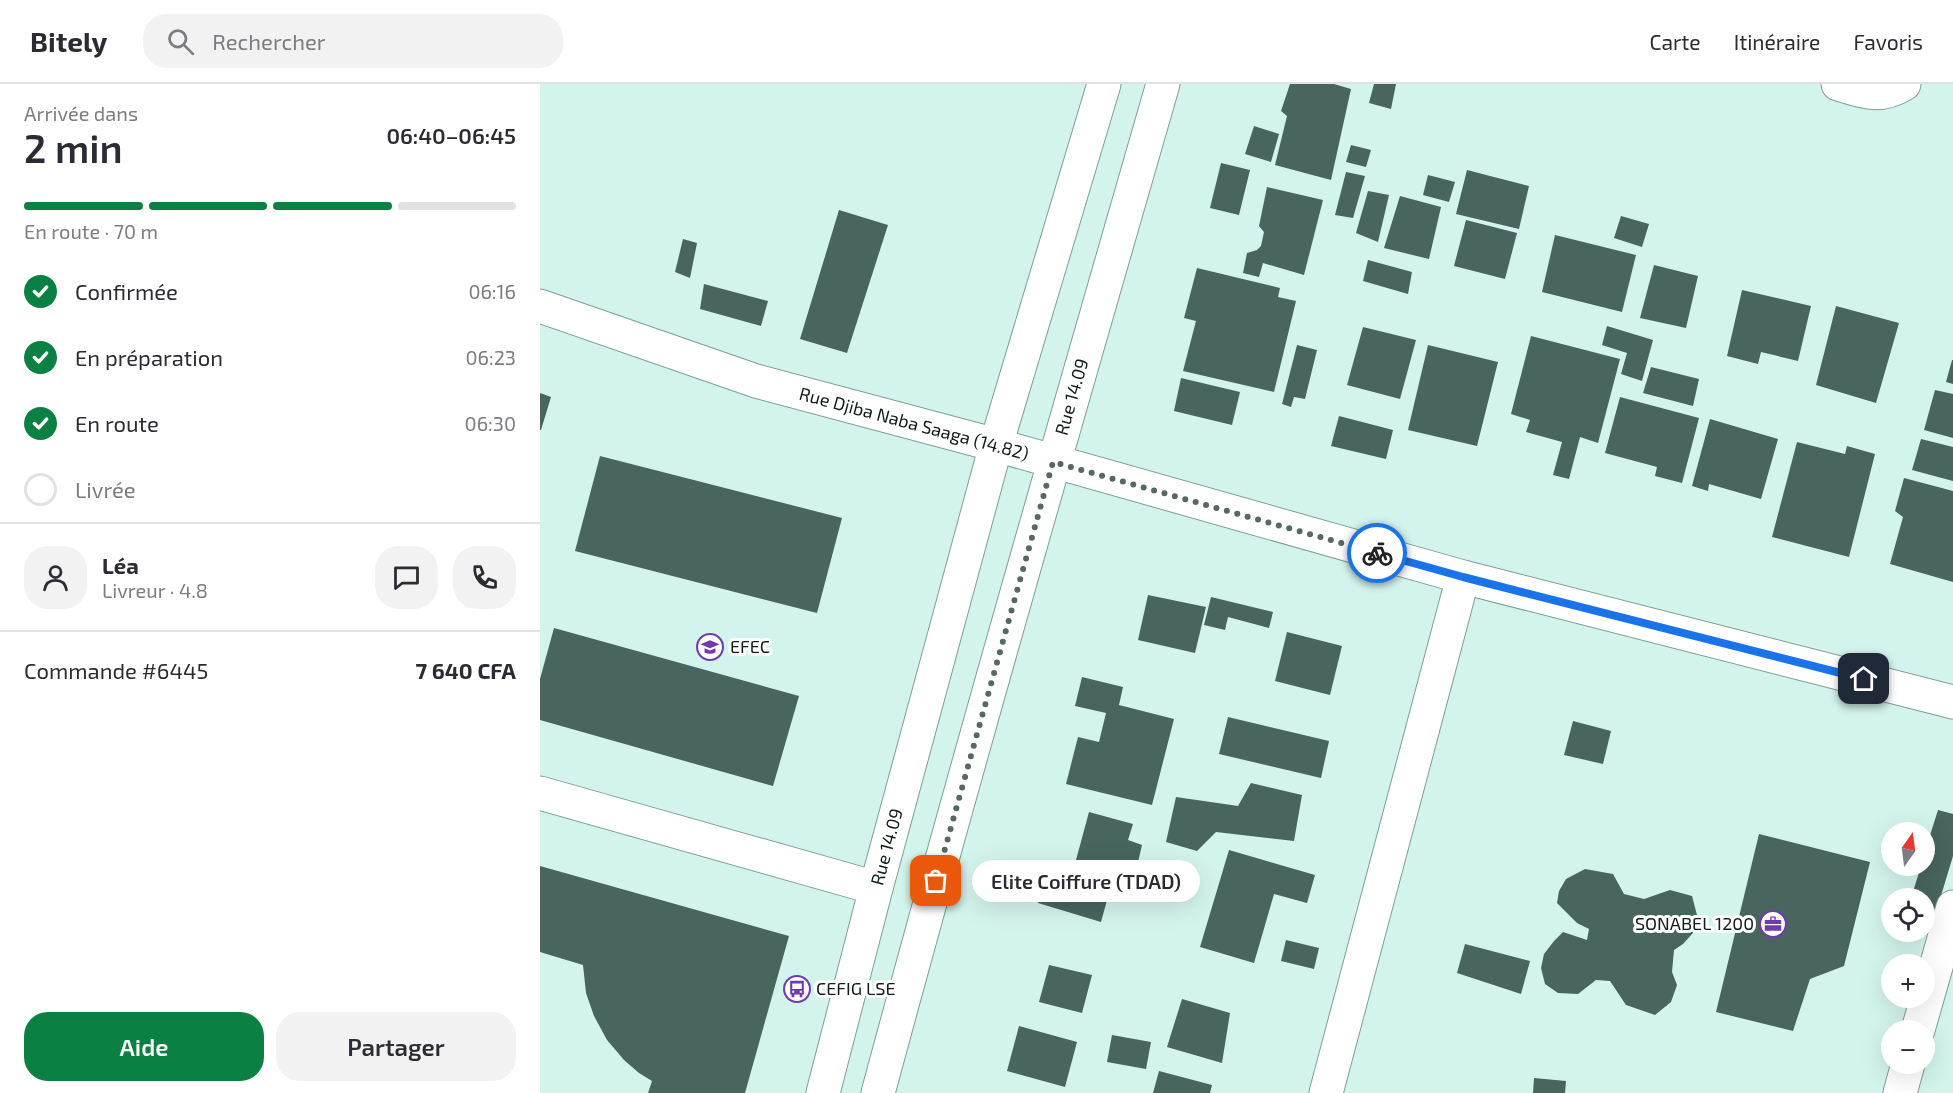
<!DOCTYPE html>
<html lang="fr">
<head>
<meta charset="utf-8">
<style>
	:root { --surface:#fff; --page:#f2f2f3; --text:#2b2b33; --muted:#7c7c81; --line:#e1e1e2; --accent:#0b8043 }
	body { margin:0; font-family:"Exo 2",sans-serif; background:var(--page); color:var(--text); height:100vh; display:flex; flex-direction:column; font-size:22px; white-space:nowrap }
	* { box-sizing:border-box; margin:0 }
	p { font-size:20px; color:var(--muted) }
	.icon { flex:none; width:33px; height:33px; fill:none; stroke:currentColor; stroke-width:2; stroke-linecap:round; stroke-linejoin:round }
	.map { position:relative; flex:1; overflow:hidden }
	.drawer { display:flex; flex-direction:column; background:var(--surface); width:540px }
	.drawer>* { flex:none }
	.needle { width:39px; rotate:14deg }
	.tools { position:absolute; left:1341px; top:738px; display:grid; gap:12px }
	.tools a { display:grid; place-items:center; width:54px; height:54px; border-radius:50%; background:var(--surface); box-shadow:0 6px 24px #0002; font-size:30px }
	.pin { position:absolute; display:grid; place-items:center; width:51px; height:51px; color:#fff; margin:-26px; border-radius:12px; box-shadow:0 3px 9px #0006 }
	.courier { position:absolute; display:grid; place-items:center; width:60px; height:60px; margin:-30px; border:4px solid #1a73e8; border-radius:50%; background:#fff; color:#222; box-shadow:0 2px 8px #0007 }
	.bubble { position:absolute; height:42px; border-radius:21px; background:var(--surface); box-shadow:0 6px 24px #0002; font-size:20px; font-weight:600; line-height:42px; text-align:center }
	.overview em { font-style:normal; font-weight:600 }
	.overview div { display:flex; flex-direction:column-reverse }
	.overview { display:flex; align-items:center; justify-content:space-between; height:102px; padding:0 24px }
	h1 { font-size:39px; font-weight:600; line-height:45px }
	.bar { display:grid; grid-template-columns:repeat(4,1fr); gap:9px 6px; align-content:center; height:72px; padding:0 24px }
	.bar i { height:8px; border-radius:4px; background:var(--line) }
	.bar .active { background:var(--accent) }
	.bar p { grid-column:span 4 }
	.line { display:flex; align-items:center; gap:15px; padding:0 24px; border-top:2px solid var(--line) }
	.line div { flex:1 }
	.round { display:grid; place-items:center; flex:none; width:63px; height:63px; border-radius:24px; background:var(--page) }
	ol { padding:0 24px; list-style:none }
	li { display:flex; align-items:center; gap:18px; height:66px }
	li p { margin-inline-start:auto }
	li .icon { padding:6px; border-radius:50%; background:var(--accent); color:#fff; stroke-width:4 }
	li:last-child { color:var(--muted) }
	li i { width:33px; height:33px; border:3px solid var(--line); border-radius:50% }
	.button { display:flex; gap:12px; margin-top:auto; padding:12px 24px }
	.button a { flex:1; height:69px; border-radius:24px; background:var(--accent); color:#fff; font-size:24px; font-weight:600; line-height:69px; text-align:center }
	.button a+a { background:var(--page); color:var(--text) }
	header { display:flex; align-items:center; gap:36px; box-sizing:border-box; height:84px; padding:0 30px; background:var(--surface); border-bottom:2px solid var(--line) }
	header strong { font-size:28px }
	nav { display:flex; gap:33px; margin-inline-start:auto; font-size:21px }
	.search { width:420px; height:54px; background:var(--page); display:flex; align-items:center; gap:15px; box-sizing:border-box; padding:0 21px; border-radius:24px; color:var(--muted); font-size:22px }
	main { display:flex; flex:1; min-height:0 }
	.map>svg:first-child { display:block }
	.building { fill:#48655e }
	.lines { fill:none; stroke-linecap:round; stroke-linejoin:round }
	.street-casing { stroke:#7f9e96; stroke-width:35 }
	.secondary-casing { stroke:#7f9e96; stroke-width:35 }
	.street { stroke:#fff; stroke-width:33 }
	.secondary { stroke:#fff; stroke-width:33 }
	.done { stroke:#556864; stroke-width:6; stroke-dasharray:0 10.8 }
	.route { stroke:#1a73e8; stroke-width:8 }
	.labels { text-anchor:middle; stroke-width:6; stroke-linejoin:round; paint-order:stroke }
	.street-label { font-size:18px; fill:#111d1a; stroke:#fff }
	.poi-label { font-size:18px; fill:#111d1a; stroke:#fff; text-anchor:start }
</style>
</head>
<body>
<header>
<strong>Bitely</strong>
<div class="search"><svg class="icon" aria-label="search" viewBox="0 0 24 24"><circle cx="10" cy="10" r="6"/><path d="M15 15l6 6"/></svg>Rechercher</div>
<nav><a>Carte</a><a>Itinéraire</a><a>Favoris</a></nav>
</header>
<main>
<section class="drawer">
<div class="overview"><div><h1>2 min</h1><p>Arrivée dans</p></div><em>06:40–06:45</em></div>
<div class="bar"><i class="active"></i><i class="active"></i><i class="active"></i><i></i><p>En route · 70 m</p></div>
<ol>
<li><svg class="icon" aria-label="check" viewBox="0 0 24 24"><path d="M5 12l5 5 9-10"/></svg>Confirmée<p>06:16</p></li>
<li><svg class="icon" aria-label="check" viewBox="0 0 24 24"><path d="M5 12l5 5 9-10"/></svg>En préparation<p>06:23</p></li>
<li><svg class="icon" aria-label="check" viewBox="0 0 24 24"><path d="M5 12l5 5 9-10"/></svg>En route<p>06:30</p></li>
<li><i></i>Livrée</li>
</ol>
<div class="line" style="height:108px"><a class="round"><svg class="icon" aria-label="person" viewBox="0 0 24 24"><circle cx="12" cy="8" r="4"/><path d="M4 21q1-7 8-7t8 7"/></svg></a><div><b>Léa</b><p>Livreur · 4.8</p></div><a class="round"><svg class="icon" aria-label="chat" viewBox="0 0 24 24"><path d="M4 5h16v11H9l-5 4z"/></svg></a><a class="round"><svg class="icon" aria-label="phone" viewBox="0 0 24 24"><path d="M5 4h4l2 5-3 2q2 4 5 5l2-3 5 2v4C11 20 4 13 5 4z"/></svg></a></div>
<div class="line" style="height:78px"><div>Commande #6445</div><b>7 640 CFA</b></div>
<div class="button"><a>Aide</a><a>Partager</a></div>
</section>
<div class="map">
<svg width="1413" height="1009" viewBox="0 0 1413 1009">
	<rect width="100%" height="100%" fill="#d3f4ec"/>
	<g class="building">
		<path d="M 750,0 L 794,0 L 811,5 L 791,96 L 735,81 L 747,32 L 741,27 Z"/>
		<path d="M 834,0 L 856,0 L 851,25 L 829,19 Z"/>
		<path d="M 714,42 L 739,50 L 731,78 L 705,70 Z"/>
		<path d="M 811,61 L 831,66 L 826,83 L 806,78 Z"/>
		<path d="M 681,79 L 710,86 L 699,131 L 670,124 Z"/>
		<path d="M 927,86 L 989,102 L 979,145 L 916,130 Z"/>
		<path d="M 806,88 L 825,92 L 813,134 L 795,131 Z"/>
		<path d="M 888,91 L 915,98 L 909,118 L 883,111 Z"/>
		<path d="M 727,103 L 783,116 L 764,191 L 723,179 L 719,193 L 703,189 L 707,169 L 717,166 L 721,162 L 724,148 L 719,142 Z"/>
		<path d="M 828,107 L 849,111 L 838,158 L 816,149 Z"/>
		<path d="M 860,112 L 901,123 L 889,175 L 844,164 Z"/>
		<path d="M 299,126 L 348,141 L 307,269 L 260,255 Z"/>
		<path d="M 1081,132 L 1109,140 L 1102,163 L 1074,154 Z"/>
		<path d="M 926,136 L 977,149 L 965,195 L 914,182 Z"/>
		<path d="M 1015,151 L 1096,171 L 1082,228 L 1002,208 Z"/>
		<path d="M 143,155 L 157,159 L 150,194 L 135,188 Z"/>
		<path d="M 828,176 L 872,188 L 868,210 L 823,197 Z"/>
		<path d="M 1114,181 L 1158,192 L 1146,244 L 1100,234 Z"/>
		<path d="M 657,184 L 740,204 L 738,213 L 756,217 L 734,308 L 643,287 L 656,237 L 644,234 Z"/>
		<path d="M 164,200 L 228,217 L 221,242 L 160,225 Z"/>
		<path d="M 1202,206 L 1271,222 L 1258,277 L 1221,268 L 1218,280 L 1187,272 Z"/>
		<path d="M 1296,222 L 1359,239 L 1336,319 L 1276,301 Z"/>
		<path d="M 1067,242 L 1113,256 L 1102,297 L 1081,290 L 1087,269 L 1062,261 Z"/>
		<path d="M 823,243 L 876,256 L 860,315 L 807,301 Z"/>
		<path d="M 991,252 L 1080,275 L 1058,359 L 1040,353 L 1029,395 L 1013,391 L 1022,358 L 986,348 L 990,336 L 971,330 Z"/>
		<path d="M 757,261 L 777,266 L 765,315 L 754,313 L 751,323 L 742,320 Z"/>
		<path d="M 888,261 L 958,278 L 937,362 L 868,346 Z"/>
		<path d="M 1412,276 L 1413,276 L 1413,300 L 1406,298 Z"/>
		<path d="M 1111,283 L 1159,295 L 1153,322 L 1103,309 Z"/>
		<path d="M 641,294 L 700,308 L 692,341 L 634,327 Z"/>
		<path d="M 1395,306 L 1413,310 L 1413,354 L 1384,346 Z"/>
		<path d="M 0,309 L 11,313 L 1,346 L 0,346 Z"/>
		<path d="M 1080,313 L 1159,334 L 1142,399 L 1115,392 L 1117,383 L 1065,369 Z"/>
		<path d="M 799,332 L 853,346 L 846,375 L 791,362 Z"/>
		<path d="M 1170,335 L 1238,355 L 1221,415 L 1169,400 L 1168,407 L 1152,402 Z"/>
		<path d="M 1381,355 L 1413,363 L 1413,397 L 1372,386 Z"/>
		<path d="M 1257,358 L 1305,370 L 1307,362 L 1335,370 L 1309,473 L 1232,453 Z"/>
		<path d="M 60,372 L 302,434 L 277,529 L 35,467 Z"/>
		<path d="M 1364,394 L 1413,407 L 1413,498 L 1350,480 L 1363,433 L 1355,427 Z"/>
		<path d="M 608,511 L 666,523 L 655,569 L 598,556 Z"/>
		<path d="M 671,513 L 733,528 L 729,544 L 688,533 L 685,546 L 664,541 Z"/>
		<path d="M 14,544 L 259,612 L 233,702 L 0,636 L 0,595 Z"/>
		<path d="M 747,548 L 802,562 L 790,611 L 735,597 Z"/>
		<path d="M 542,593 L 583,603 L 579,621 L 634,635 L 612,721 L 526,700 L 538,653 L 559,658 L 566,629 L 535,622 Z"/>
		<path d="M 688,633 L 789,657 L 781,694 L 679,670 Z"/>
		<path d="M 1033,637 L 1071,647 L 1063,680 L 1024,671 Z"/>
		<path d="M 711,699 L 762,711 L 754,757 L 676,748 L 657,767 L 626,758 L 636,713 L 698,722 Z"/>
		<path d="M 1398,726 L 1413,730 L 1413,772 L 1393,838 L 1384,835 L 1384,814 L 1371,814 L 1381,782 L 1384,782 L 1384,770 Z"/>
		<path d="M 549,728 L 593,740 L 588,756 L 602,761 L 595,791 L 536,776 Z"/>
		<path d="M 1219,750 L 1330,778 L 1304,882 L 1270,895 L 1253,947 L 1176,928 Z"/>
		<path d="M 689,766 L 775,791 L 767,819 L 734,810 L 714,879 L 660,863 Z"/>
		<path d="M 0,782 L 249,852 L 205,1009 L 108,1009 L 112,997 L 99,989 L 84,976 L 67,956 L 54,932 L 46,909 L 43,881 L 0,868 Z"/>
		<path d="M 1045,785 L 1073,790 L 1084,810 L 1104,815 L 1130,806 L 1152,812 L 1157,831 L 1153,849 L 1143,860 L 1134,866 L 1132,888 L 1137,901 L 1131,918 L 1115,931 L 1086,921 L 1070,897 L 1056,896 L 1038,910 L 1018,909 L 1005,900 L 1001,884 L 1004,870 L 1014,857 L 1023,848 L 1047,856 L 1049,845 L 1037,839 L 1017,819 L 1019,807 L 1026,795 Z"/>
		<path d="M 506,790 L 569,809 L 561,838 L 498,819 Z"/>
		<path d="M 746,856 L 779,864 L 774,885 L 741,877 Z"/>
		<path d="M 925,860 L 990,877 L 981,910 L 917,889 Z"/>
		<path d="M 509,881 L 552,891 L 542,929 L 499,918 Z"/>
		<path d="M 642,915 L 690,929 L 682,979 L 627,963 Z"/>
		<path d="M 479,942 L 537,958 L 525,1003 L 467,987 Z"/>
		<path d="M 572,951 L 611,958 L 606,985 L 567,978 Z"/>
		<path d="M 619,987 L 672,1001 L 670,1009 L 613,1009 Z"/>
		<path d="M 994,994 L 1026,997 L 1025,1009 L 993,1009 Z"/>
	</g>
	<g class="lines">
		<defs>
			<g id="street">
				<path d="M 1298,0 C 1324,8 1339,15 1364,0"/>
				<path d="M 0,222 L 216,297 L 456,361 L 923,493 L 1413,618"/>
				<path d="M 0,709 L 336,804"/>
				<path d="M 1378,946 L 1413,823"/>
				<path d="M 786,1009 L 923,493"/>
				<path d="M 1360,1009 L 1368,980"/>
			</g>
			<g id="secondary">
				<path d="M 283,1009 L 336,804 L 456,361 L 564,0"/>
				<path d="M 338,1009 C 429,672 526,336 623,0"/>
			</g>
		</defs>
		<use href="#street" class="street-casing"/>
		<use href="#secondary" class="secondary-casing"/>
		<use href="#street" class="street"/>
		<use href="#secondary" class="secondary"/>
	</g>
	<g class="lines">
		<path class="done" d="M 396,797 L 513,378 L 837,469"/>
		<path class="route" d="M 837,469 L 923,493 L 1324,595"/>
	</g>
	<defs>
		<symbol id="school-ring" viewBox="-11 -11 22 22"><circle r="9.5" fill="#fff" stroke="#7039b0" stroke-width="1.5"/><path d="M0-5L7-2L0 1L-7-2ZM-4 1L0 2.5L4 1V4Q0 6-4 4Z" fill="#7039b0"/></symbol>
		<symbol id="office-ring" viewBox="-11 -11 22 22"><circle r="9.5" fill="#fff" stroke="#7039b0" stroke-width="1.5"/><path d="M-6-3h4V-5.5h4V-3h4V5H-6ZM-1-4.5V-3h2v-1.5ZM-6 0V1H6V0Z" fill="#7039b0"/></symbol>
		<symbol id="bus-ring" viewBox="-11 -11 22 22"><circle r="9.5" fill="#fff" stroke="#7039b0" stroke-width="1.5"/><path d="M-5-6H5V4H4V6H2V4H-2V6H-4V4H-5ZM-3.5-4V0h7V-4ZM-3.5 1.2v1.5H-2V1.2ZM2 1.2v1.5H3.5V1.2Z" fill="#7039b0"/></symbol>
	</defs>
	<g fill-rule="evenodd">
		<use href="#school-ring" x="155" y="548" width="30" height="30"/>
		<use href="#office-ring" x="1218" y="825" width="30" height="30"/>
		<use href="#bus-ring" x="242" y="890" width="30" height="30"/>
	</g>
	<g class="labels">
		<g class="street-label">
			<text transform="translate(532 313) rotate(-74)" y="6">Rue 14.09</text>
			<text transform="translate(374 340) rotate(15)" y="6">Rue Djiba Naba Saaga (14.82)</text>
			<text transform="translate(347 763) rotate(-75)" y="6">Rue 14.09</text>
		</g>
		<g class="poi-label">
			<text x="190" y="569">EFEC</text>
			<text x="1214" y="846" text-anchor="end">SONABEL 1200</text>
			<text x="276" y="911">CEFIG LSE</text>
		</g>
	</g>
</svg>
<div class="tools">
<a><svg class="needle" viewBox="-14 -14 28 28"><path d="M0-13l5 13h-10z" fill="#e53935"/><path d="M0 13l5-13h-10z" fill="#7c7c81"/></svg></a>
<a><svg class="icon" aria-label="locate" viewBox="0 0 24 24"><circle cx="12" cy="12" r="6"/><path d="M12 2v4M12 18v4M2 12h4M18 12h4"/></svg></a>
<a>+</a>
<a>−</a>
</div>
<div class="pin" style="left:396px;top:797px;background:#ea580c"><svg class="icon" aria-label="bag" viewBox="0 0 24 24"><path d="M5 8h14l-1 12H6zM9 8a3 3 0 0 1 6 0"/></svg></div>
<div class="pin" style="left:1324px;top:595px;background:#1f2937"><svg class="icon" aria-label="home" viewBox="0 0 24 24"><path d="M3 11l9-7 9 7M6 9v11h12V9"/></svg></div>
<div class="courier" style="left:837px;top:469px"><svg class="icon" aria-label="bike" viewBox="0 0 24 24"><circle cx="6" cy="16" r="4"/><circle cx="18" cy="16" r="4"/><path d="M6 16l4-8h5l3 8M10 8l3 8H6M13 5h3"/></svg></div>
<div class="bubble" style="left:432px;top:776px;width:228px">Elite Coiffure (TDAD)</div>
</div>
</main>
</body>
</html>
